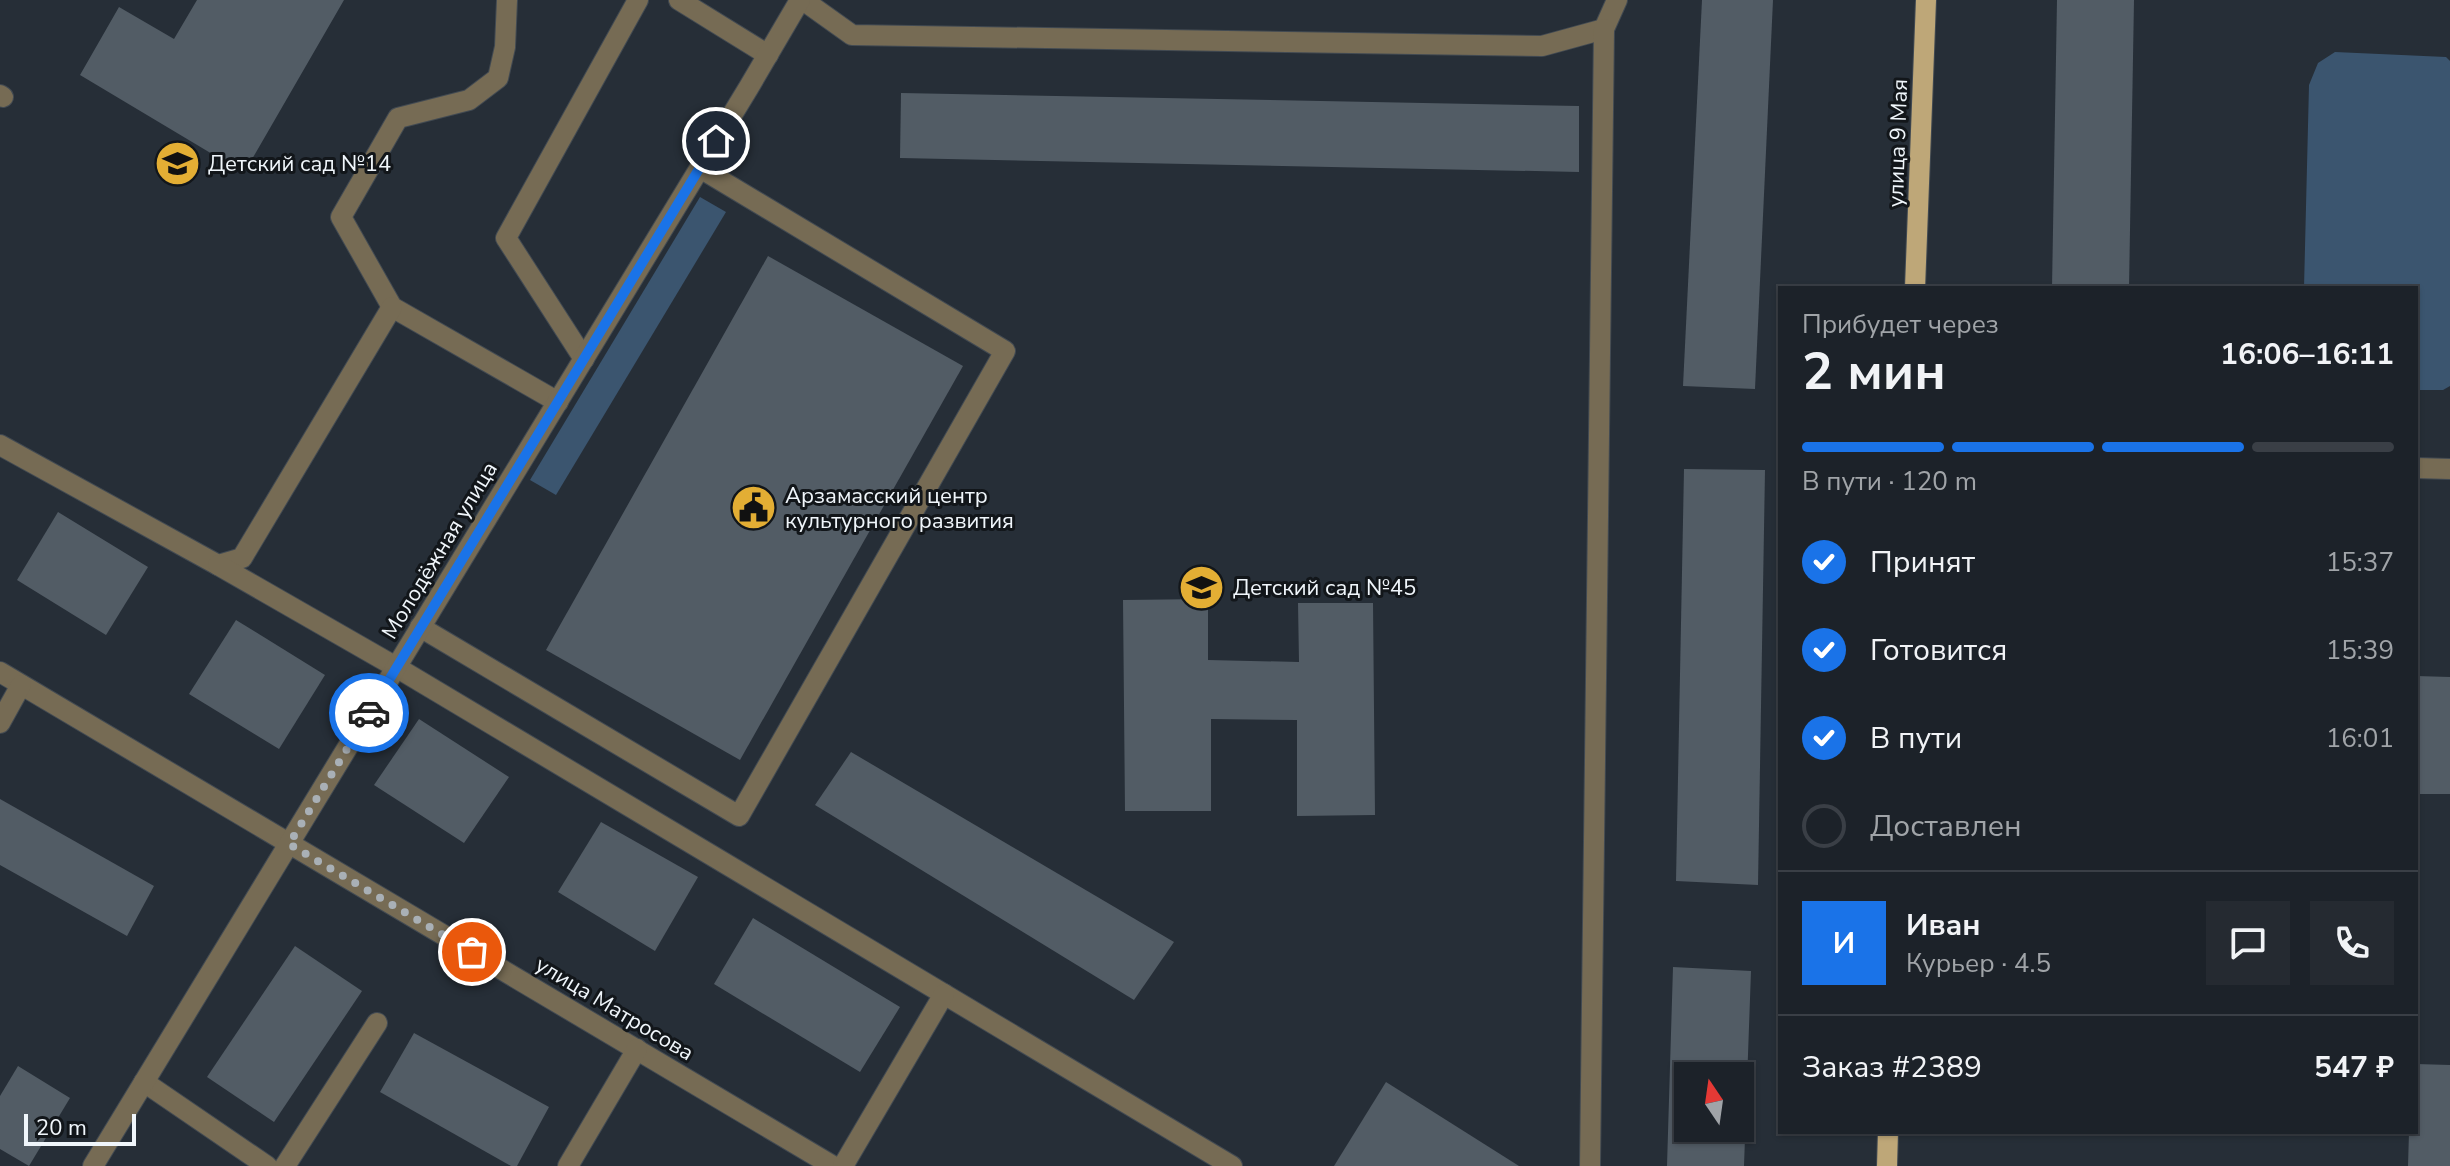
<!DOCTYPE html>
<html lang="ru">
<head>
<meta charset="utf-8">
<style>
	:root { --surface:#1c2229; --page:#252a31; --text:#f1f3f6; --muted:#a0a4a8; --line:#3a3f46; --accent:#1a73e8 }
	body { margin:0; font-family:"Nunito Sans",sans-serif; background:var(--page); color:var(--text); height:100vh; display:flex; flex-direction:column; font-size:30px; white-space:nowrap }
	* { box-sizing:border-box; margin:0 }
	p { font-size:26px; color:var(--muted) }
	.icon { flex:none; width:44px; height:44px; fill:none; stroke:currentColor; stroke-width:2; stroke-linecap:round; stroke-linejoin:round }
	.map { position:relative; flex:1; overflow:hidden }
	.details { position:absolute; left:1778px; top:286px; width:640px; height:848px; display:flex; flex-direction:column; background:var(--surface); border-radius:0px; box-shadow:0 2px 6px #0004,0 0 0 2px var(--line) }
	.details>* { flex:none }
	.needle { width:52px; rotate:347deg }
	.tools { position:absolute; left:1674px; top:1062px; display:grid; gap:16px }
	.tools a { display:grid; place-items:center; width:80px; height:80px; border-radius:0px; background:var(--surface); box-shadow:0 2px 6px #0004,0 0 0 2px var(--line); font-size:40px }
	.scale { position:absolute; left:24px; bottom:20px; width:112px; box-sizing:border-box; padding-left:8px; border:4px solid #f0f6fb; border-top:0; font-size:22px; line-height:28px; white-space:nowrap; color:#f0f6fb; -webkit-text-stroke:6px #12161a; paint-order:stroke }
	.pin { position:absolute; display:grid; place-items:center; width:68px; height:68px; color:#fff; margin:-34px; border:4px solid #fff; border-radius:50%; box-shadow:0 2px 8px #0007 }
	.courier { position:absolute; display:grid; place-items:center; width:80px; height:80px; margin:-40px; border:6px solid #1a73e8; border-radius:50%; background:#fff; color:#222; box-shadow:0 2px 10px #0007 }
	.headline em { font-style:normal; font-weight:700 }
	.headline div { display:flex; flex-direction:column-reverse }
	.headline { display:flex; align-items:center; justify-content:space-between; height:136px; padding:0 24px }
	h1 { font-size:52px; font-weight:700; line-height:60px }
	.bar { display:grid; grid-template-columns:repeat(4,1fr); gap:12px 8px; align-content:center; height:96px; padding:0 24px }
	.bar i { height:10px; border-radius:6px; background:var(--line) }
	.bar .on { background:var(--accent) }
	.bar p { grid-column:span 4 }
	.line { display:flex; align-items:center; gap:20px; padding:0 24px; border-top:2px solid var(--line) }
	.line div { flex:1 }
	.round { display:grid; place-items:center; flex:none; width:84px; height:84px; border-radius:0px; background:var(--page) }
	ol { padding:0 24px; list-style:none }
	li { display:flex; align-items:center; gap:24px; height:88px }
	li p { margin-inline-start:auto }
	li .icon { padding:8px; border-radius:50%; background:var(--accent); color:#fff; stroke-width:4 }
	li:last-child { color:var(--muted) }
	li i { width:44px; height:44px; border:4px solid var(--line); border-radius:50% }
	.map>svg:first-child { display:block }
	.green { fill:#3b556f }
	.building { fill:#525c65; fill-rule:evenodd }
	.lines { fill:none; stroke-linecap:round; stroke-linejoin:round }
	.minor-casing { stroke:#424a52; stroke-width:22 }
	.major-casing { stroke:#424a52; stroke-width:22 }
	.minor { stroke:#766b54; stroke-width:20 }
	.major { stroke:#bea778; stroke-width:20 }
	.done { stroke:#a9b0b6; stroke-width:8; stroke-dasharray:0 14.4 }
	.route { stroke:#1a73e8; stroke-width:10 }
	.labels { text-anchor:middle; stroke-width:6; stroke-linejoin:round; paint-order:stroke }
	.street-label { font-size:22px; fill:#f0f6fb; stroke:#12161a }
	.poi-label { font-size:22px; fill:#f0f6fb; stroke:#12161a; text-anchor:start }
</style>
</head>
<body>
<div class="map">
<svg width="2450" height="1166" viewBox="0 0 2450 1166">
	<rect width="100%" height="100%" fill="#262e37"/>
	<g class="green">
		<path d="M 2335,52 L 2446,57 L 2450,61 L 2450,386 L 2443,390 L 2416,390 L 2416,288 L 2304,288 L 2309,85 L 2318,63 Z"/>
		<path d="M 700,197 L 726,212 L 556,495 L 530,480 Z"/>
	</g>
	<g class="building">
		<path d="M 197,0 L 344,0 L 244,173 L 80,75 L 119,7 L 174,39 Z"/>
		<path d="M 1702,0 L 1773,0 L 1755,389 L 1683,386 Z"/>
		<path d="M 2057,0 L 2134,0 L 2129,288 L 2052,288 Z"/>
		<path d="M 901,93 L 1579,106 L 1579,172 L 900,158 Z"/>
		<path d="M 768,256 L 963,366 L 740,760 L 546,650 Z"/>
		<path d="M 1684,469 L 1765,470 L 1758,885 L 1676,881 Z"/>
		<path d="M 58,512 L 148,567 L 106,635 L 17,580 Z"/>
		<path d="M 1208,599 L 1208,660 L 1299,662 L 1298,603 L 1373,603 L 1375,815 L 1297,816 L 1297,720 L 1211,719 L 1211,811 L 1125,811 L 1123,600 Z"/>
		<path d="M 236,620 L 325,675 L 279,749 L 189,694 Z"/>
		<path d="M 2416,676 L 2450,677 L 2450,794 L 2416,794 Z"/>
		<path d="M 419,719 L 509,777 L 464,843 L 374,785 Z"/>
		<path d="M 851,752 L 1174,942 L 1134,1000 L 815,805 Z"/>
		<path d="M 0,799 L 154,886 L 127,936 L 0,865 Z"/>
		<path d="M 601,822 L 698,877 L 655,951 L 558,892 Z"/>
		<path d="M 753,918 L 900,1007 L 860,1072 L 714,984 Z"/>
		<path d="M 295,946 L 362,991 L 274,1122 L 207,1077 Z"/>
		<path d="M 1673,967 L 1751,971 L 1744,1166 L 1667,1166 ZM 1688,1076 L 1740,1076 L 1740,1128 L 1688,1128 Z"/>
		<path d="M 414,1033 L 549,1107 L 517,1166 L 511,1166 L 380,1092 Z"/>
		<path d="M 2416,1064 L 2450,1065 L 2450,1166 L 2408,1166 L 2409,1132 L 2416,1132 Z"/>
		<path d="M 18,1066 L 70,1098 L 29,1166 L 0,1149 L 0,1096 Z"/>
		<path d="M 1386,1082 L 1519,1166 L 1334,1166 Z"/>
	</g>
	<g class="lines">
		<defs>
			<g id="minor">
				<path d="M 507,0 L 505,47 L 498,78 L 469,100 L 398,118 L 341,217 L 392,307 L 558,402"/>
				<path d="M 679,0 L 768,55"/>
				<path d="M 803,0 L 852,35 L 1542,46 L 1604,29 L 1617,0"/>
				<path d="M 0,95 L 3,97"/>
				<path d="M 584,359 L 506,238 L 638,0"/>
				<path d="M 0,445 L 218,565 L 242,558 L 392,307"/>
				<path d="M 2416,468 L 2450,469"/>
				<path d="M 218,565 L 396,667 L 1232,1166"/>
				<path d="M 420,627 L 739,816 L 1005,351 L 700,168"/>
				<path d="M 0,672 L 833,1166"/>
				<path d="M 0,723 L 21,685"/>
				<path d="M 144,1082 L 267,1166"/>
				<path d="M 93,1166 L 749,87 L 800,0"/>
				<path d="M 285,1166 L 377,1023"/>
				<path d="M 568,1166 L 637,1049"/>
				<path d="M 843,1166 L 944,994"/>
				<path d="M 1590,1166 L 1604,29"/>
			</g>
			<g id="major">
				<path d="M 1915,288 L 1926,0"/>
				<path d="M 1887,1166 L 1888,1132"/>
			</g>
		</defs>
		<use href="#minor" class="minor-casing"/>
		<use href="#major" class="major-casing"/>
		<use href="#minor" class="minor"/>
		<use href="#major" class="major"/>
	</g>
	<g class="lines">
		<path class="done" d="M 369,713 L 289,844 L 472,952"/>
		<path class="route" d="M 369,713 L 716,141"/>
	</g>
	<defs>
		<symbol id="school-disc" viewBox="-11 -11 22 22"><circle r="9.5" fill="#e3ae34" stroke="#12161a"/><path d="M0-5L7-2L0 1L-7-2ZM-4 1L0 2.5L4 1V4Q0 6-4 4Z" fill="#111"/></symbol>
		<symbol id="civic-disc" viewBox="-11 -11 22 22"><circle r="9.5" fill="#e3ae34" stroke="#12161a"/><path d="M-.6-6.5H3V-4.5H.6V-3L4-1V1h2V6H-6V1h2V-1L-.6-3ZM-1.2 2.5V6h2.4V2.5Z" fill="#111"/></symbol>
	</defs>
	<g fill-rule="evenodd">
		<use href="#school-disc" x="152" y="138" width="51" height="51"/>
		<use href="#civic-disc" x="728" y="482" width="51" height="51"/>
		<use href="#school-disc" x="1176" y="562" width="51" height="51"/>
	</g>
	<g class="labels">
		<g class="street-label">
			<text transform="translate(1897 143) rotate(-88)" y="8">улица 9 Мая</text>
			<text transform="translate(439 550) rotate(-59)" y="8">Молодёжная улица</text>
			<text transform="translate(615 1008) rotate(31)" y="8">улица Матросова</text>
		</g>
		<g class="poi-label">
			<text x="208" y="171">Детский сад №14</text>
			<text x="785" y="503">Арзамасский центр<tspan x="785" dy="25">культурного развития</tspan></text>
			<text x="1233" y="595">Детский сад №45</text>
		</g>
	</g>
</svg>
<div class="tools">
<a><svg class="needle" viewBox="-14 -14 28 28"><path d="M0-13l5 13h-10z" fill="#e53935"/><path d="M0 13l5-13h-10z" fill="#a0a4a8"/></svg></a>
</div>
<div class="scale">20 m</div>
<div class="pin" style="left:472px;top:952px;background:#ea580c"><svg class="icon" aria-label="bag" viewBox="0 0 24 24"><path d="M5 8h14l-1 12H6zM9 8a3 3 0 0 1 6 0"/></svg></div>
<div class="pin" style="left:716px;top:141px;background:#1f2937"><svg class="icon" aria-label="home" viewBox="0 0 24 24"><path d="M3 11l9-7 9 7M6 9v11h12V9"/></svg></div>
<div class="courier" style="left:369px;top:713px"><svg class="icon" aria-label="car" viewBox="0 0 24 24"><path d="M5 17H2v-5l4-1 3-4h7l3 4 3 1v5h-3M9 17h6M6 11h13"/><circle cx="7" cy="17" r="2"/><circle cx="17" cy="17" r="2"/></svg></div>
<section class="details">
<div class="headline"><div><h1>2 мин</h1><p>Прибудет через</p></div><em>16:06–16:11</em></div>
<div class="bar"><i class="on"></i><i class="on"></i><i class="on"></i><i></i><p>В пути · 120 m</p></div>
<ol>
<li><svg class="icon" aria-label="check" viewBox="0 0 24 24"><path d="M5 12l5 5 9-10"/></svg>Принят<p>15:37</p></li>
<li><svg class="icon" aria-label="check" viewBox="0 0 24 24"><path d="M5 12l5 5 9-10"/></svg>Готовится<p>15:39</p></li>
<li><svg class="icon" aria-label="check" viewBox="0 0 24 24"><path d="M5 12l5 5 9-10"/></svg>В пути<p>16:01</p></li>
<li><i></i>Доставлен</li>
</ol>
<div class="line" style="height:144px"><b class="round" style="background:var(--accent);color:#fff">И</b><div><b>Иван</b><p>Курьер · 4.5</p></div><a class="round"><svg class="icon" aria-label="chat" viewBox="0 0 24 24"><path d="M4 5h16v11H9l-5 4z"/></svg></a><a class="round"><svg class="icon" aria-label="phone" viewBox="0 0 24 24"><path d="M5 4h4l2 5-3 2q2 4 5 5l2-3 5 2v4C11 20 4 13 5 4z"/></svg></a></div>
<div class="line" style="height:104px"><div>Заказ #2389</div><b>547 ₽</b></div>
</section>
</div>
</body>
</html>
